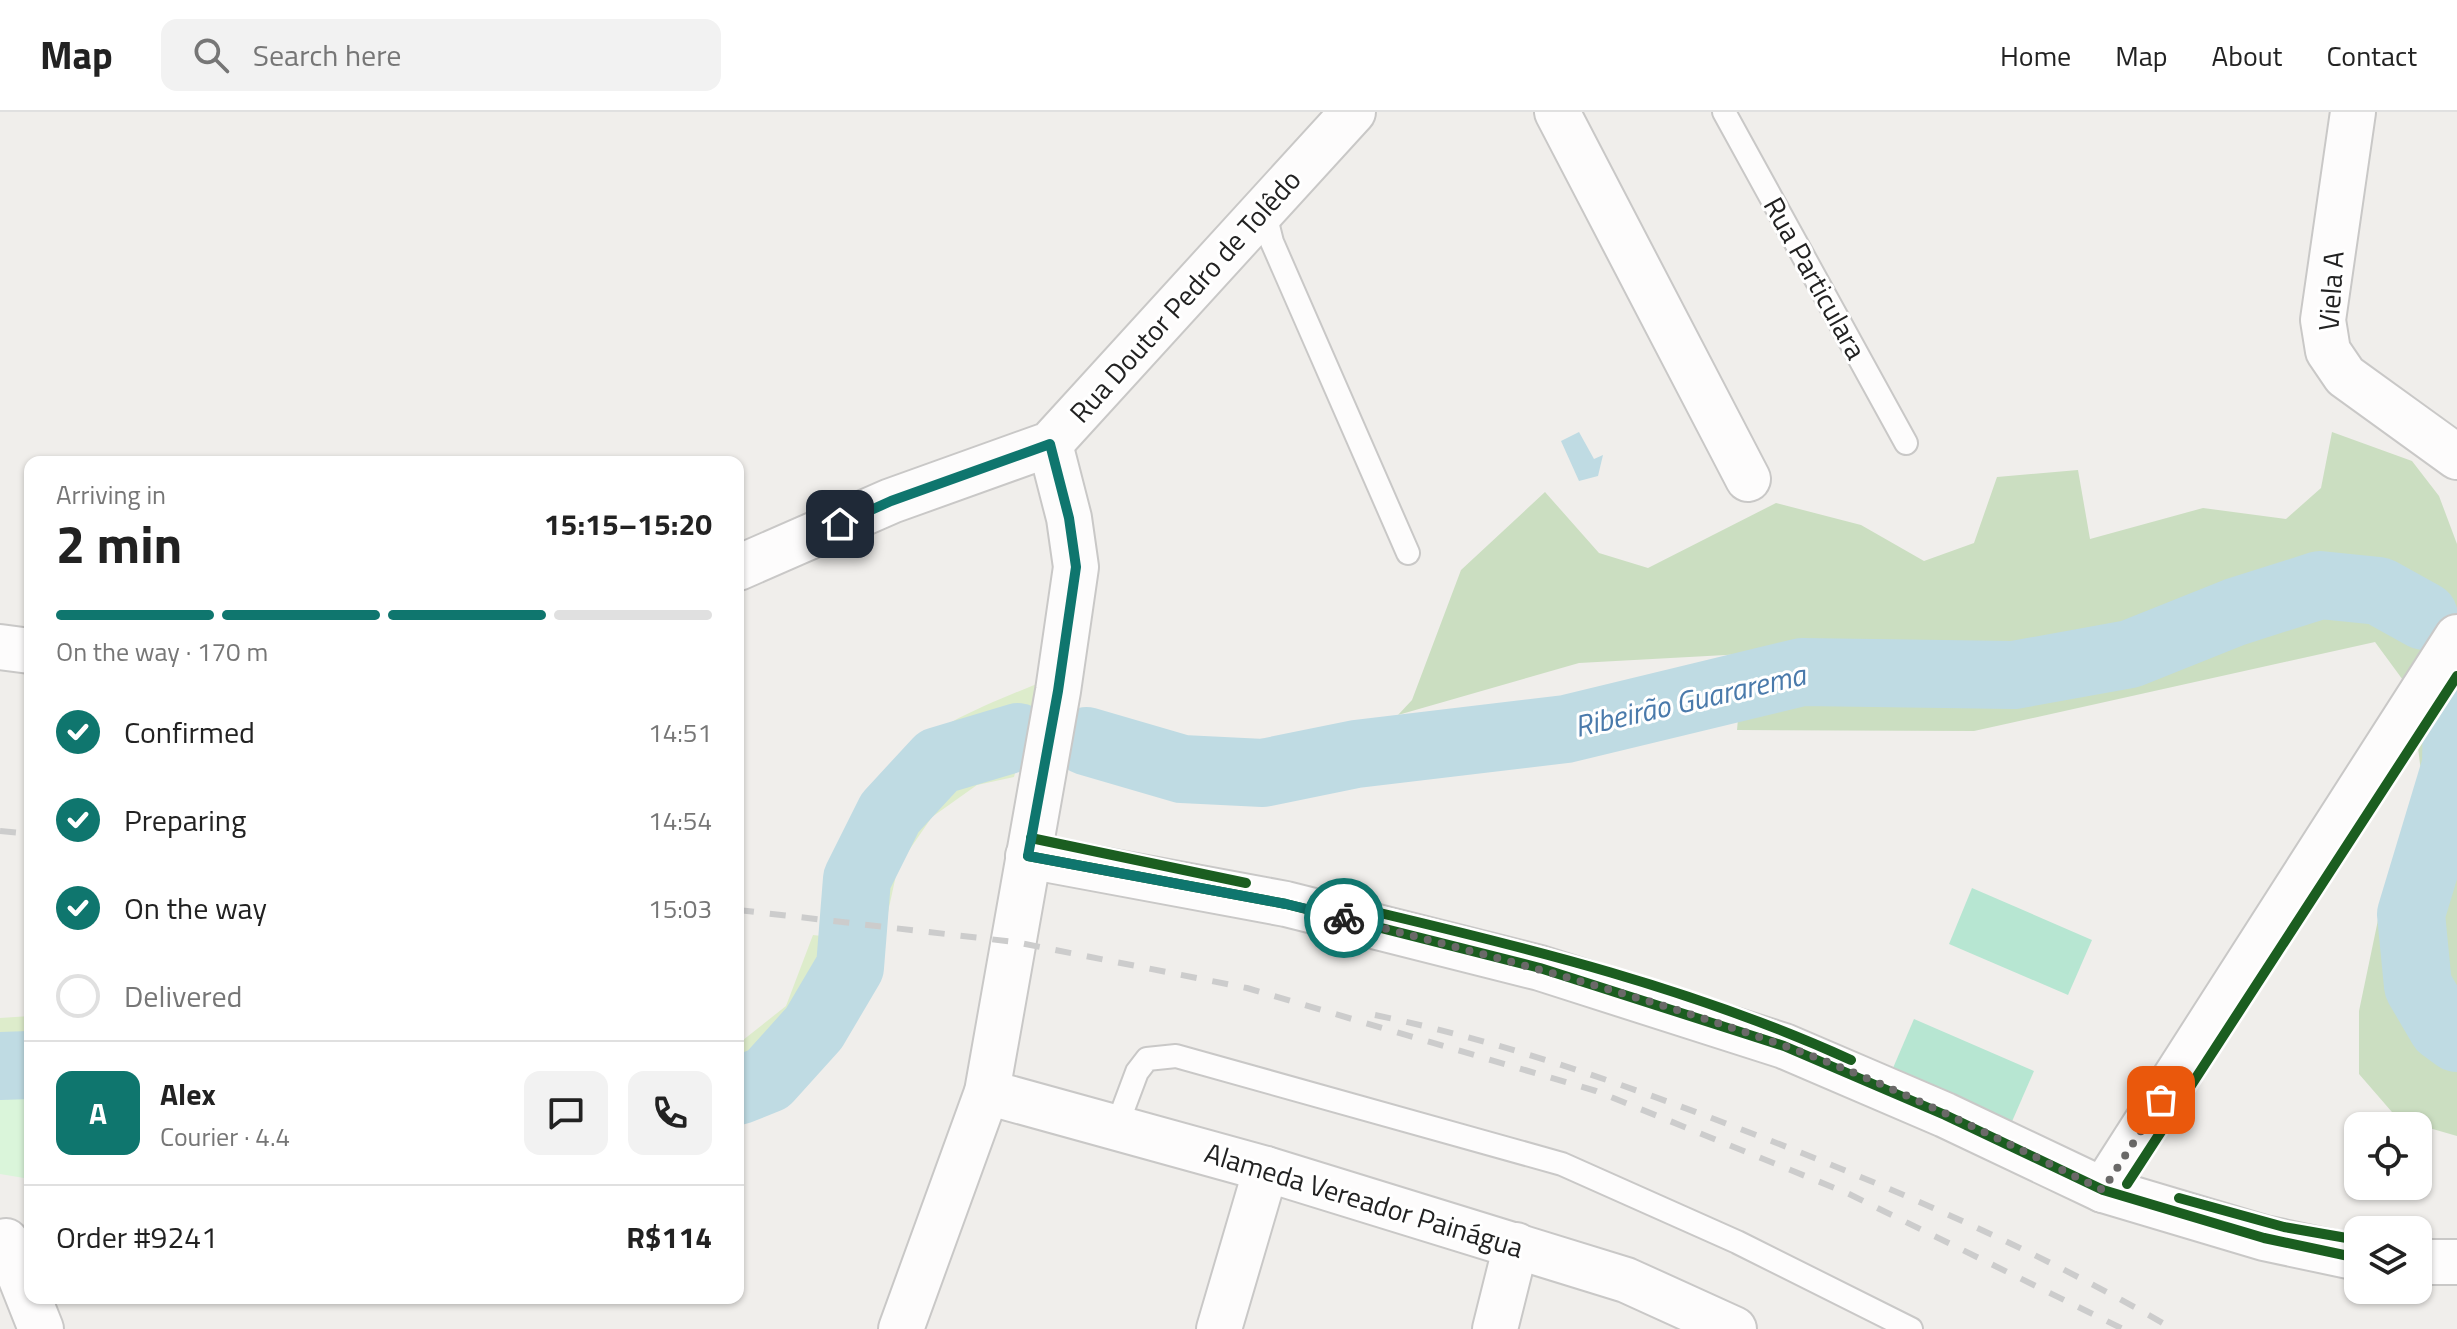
<!DOCTYPE html>
<html lang="en">
<head>
<meta charset="utf-8">
<style>
	:root { --surface:#fff; --page:#f2f2f2; --text:#222; --muted:#767676; --line:#e0e0e0; --accent:#0f766e }
	body { margin:0; font-family:"Titillium Web",sans-serif; background:var(--page); color:var(--text); height:100vh; display:flex; flex-direction:column; font-size:30px; white-space:nowrap }
	* { box-sizing:border-box; margin:0 }
	p { font-size:26px; color:var(--muted) }
	.icon { flex:none; width:44px; height:44px; fill:none; stroke:currentColor; stroke-width:2; stroke-linecap:round; stroke-linejoin:round }
	.map { position:relative; flex:1; overflow:hidden }
	.panel { position:absolute; left:24px; top:344px; width:720px; height:848px; display:flex; flex-direction:column; background:var(--surface); border-radius:16px; box-shadow:0 2px 6px #0004 }
	.panel>* { flex:none }
	.tools { position:absolute; left:2344px; top:1000px; display:grid; gap:16px }
	.tools a { display:grid; place-items:center; width:88px; height:88px; border-radius:16px; background:var(--surface); box-shadow:0 2px 6px #0004; font-size:40px }
	.pin { position:absolute; display:grid; place-items:center; width:68px; height:68px; color:#fff; margin:-34px; border-radius:16px; box-shadow:0 4px 12px #0006 }
	.courier { position:absolute; display:grid; place-items:center; width:80px; height:80px; margin:-40px; border:6px solid #0f766e; border-radius:50%; background:#fff; color:#222; box-shadow:0 2px 10px #0007 }
	.head em { font-style:normal; font-weight:700 }
	.head div { display:flex; flex-direction:column-reverse }
	.head { display:flex; align-items:center; justify-content:space-between; height:136px; padding:0 32px }
	h1 { font-size:52px; font-weight:700; line-height:60px }
	.bar { display:grid; grid-template-columns:repeat(4,1fr); gap:12px 8px; align-content:center; height:96px; padding:0 32px }
	.bar i { height:10px; border-radius:6px; background:var(--line) }
	.bar .active { background:var(--accent) }
	.bar p { grid-column:span 4 }
	.line { display:flex; align-items:center; gap:20px; padding:0 32px; border-top:2px solid var(--line) }
	.line div { flex:1 }
	.round { display:grid; place-items:center; flex:none; width:84px; height:84px; border-radius:16px; background:var(--page) }
	ol { padding:0 32px; list-style:none }
	li { display:flex; align-items:center; gap:24px; height:88px }
	li p { margin-inline-start:auto }
	li .icon { padding:8px; border-radius:50%; background:var(--accent); color:#fff; stroke-width:4 }
	li:last-child { color:var(--muted) }
	li i { width:44px; height:44px; border:4px solid var(--line); border-radius:50% }
	header { display:flex; align-items:center; gap:48px; box-sizing:border-box; height:112px; padding:0 40px; background:var(--surface); border-bottom:2px solid var(--line) }
	header strong { font-size:38px }
	nav { display:flex; gap:44px; margin-inline-start:auto; font-size:28px }
	.search { width:560px; height:72px; background:var(--page); display:flex; align-items:center; gap:20px; box-sizing:border-box; padding:0 28px; border-radius:16px; color:var(--muted); font-size:30px }
	.map>svg:first-child { display:block }
	.grass { fill:#ddeccb }
	.forest { fill:#cbdec1 }
	.park { fill:#daf5da }
	.pitch { fill:#b7e6d2 }
	.water { fill:#bfdbe3 }
	.lines { fill:none; stroke-linecap:round; stroke-linejoin:round }
	.river { stroke:#bfdbe3; stroke-width:68 }
	.lane-casing { stroke:#c9c8c7; stroke-width:26 }
	.street-casing { stroke:#c9c8c7; stroke-width:48 }
	.lane { stroke:#fdfcfc; stroke-width:22 }
	.street { stroke:#fdfcfc; stroke-width:44 }
	.rail { stroke:#ccc; stroke-width:6; stroke-dasharray:16 16; stroke-linecap:butt }
	.cycleway-casing { stroke:#fff; stroke-width:15 }
	.cycleway { stroke:#1b5e20; stroke-width:10 }
	.done { stroke:#6a6968; stroke-width:8; stroke-dasharray:0 14.4 }
	.route { stroke:#0f766e; stroke-width:10 }
	.labels { text-anchor:middle; stroke-width:6; stroke-linejoin:round; paint-order:stroke }
	.street-label { font-size:28px; fill:#222; stroke:#fff }
	.water-label { font-size:30px; font-style:italic; fill:#4a7aab; stroke:#fff }
</style>
</head>
<body>
<header>
<strong>Map</strong>
<div class="search"><svg class="icon" aria-label="search" viewBox="0 0 24 24"><circle cx="10" cy="10" r="6"/><path d="M15 15l6 6"/></svg>Search here</div>
<nav><a>Home</a><a>Map</a><a>About</a><a>Contact</a></nav>
</header>
<div class="map">
<svg width="2457" height="1217" viewBox="0 0 2457 1217">
	<rect width="100%" height="100%" fill="#f0eeeb"/>
	<g class="grass">
		<path d="M 1039,571 L 1014,665 L 977,673 L 932,705 L 898,754 L 888,800 L 822,793 C 836,751 855,694 885,660 C 922,617 988,592 1039,571 Z"/>
		<path d="M 813,823 L 882,831 L 844,906 L 771,988 L 738,1002 L 738,932 L 786,894 Z"/>
		<path d="M 30,904 L 30,980 L 0,981 L 0,906 Z"/>
	</g>
	<path class="forest" d="M 2332,320 L 2412,349 L 2439,384 L 2457,432 L 2457,1024 L 2398,1007 L 2359,962 L 2359,899 L 2378,808 L 2423,676 L 2411,579 L 2375,530 L 1974,619 L 1737,618 L 1744,542 L 1579,551 L 1398,603 L 1412,588 L 1461,458 L 1545,380 L 1599,441 L 1648,456 L 1776,391 L 1861,413 L 1924,449 L 1974,431 L 1997,365 L 2078,358 L 2090,427 L 2203,396 L 2286,407 L 2321,376 Z"/>
	<path class="park" d="M 30,980 L 30,1067 L 0,1062 L 0,981 Z"/>
	<g class="pitch">
		<path d="M 1972,776 L 2092,828 L 2068,883 L 1949,832 Z"/>
		<path d="M 1914,907 L 2034,959 L 2010,1014 L 1890,963 Z"/>
	</g>
	<path class="water" d="M 1579,320 L 1594,347 L 1603,343 L 1598,364 L 1579,369 L 1561,329 Z"/>
	<g class="lines">
		<g class="river">
			<path d="M 2457,602 L 2456,653 L 2411,802 L 2418,874 L 2442,915 L 2457,926"/>
			<path d="M 1086,629 L 1182,657 L 1263,661 L 1356,642 L 1566,617 L 1802,560 L 2014,563 L 2130,542 L 2235,500 L 2320,473 L 2379,479 L 2424,504"/>
			<path d="M 0,954 L 30,953"/>
			<path d="M 738,979 L 768,967 L 814,916 L 850,855 L 857,767 L 890,701 L 938,649 L 1018,625"/>
		</g>
		<defs>
			<g id="lane">
				<path d="M 1724,0 L 1906,331"/>
				<path d="M 1264,98 L 1272,130 L 1408,441"/>
				<path d="M 1116,1016 L 1137,960 L 1147,947 L 1176,944 L 1562,1052 L 1737,1130 L 1911,1217"/>
			</g>
			<g id="street">
				<path d="M 1557,0 L 1748,367"/>
				<path d="M 2353,0 L 2323,208 L 2328,239 L 2345,264 L 2457,345"/>
				<path d="M 738,456 L 891,389 L 1050,332 L 1353,0"/>
				<path d="M 0,535 L 30,539"/>
				<path d="M 1028,744 L 1286,792 L 1540,856 L 1784,934 L 1945,1003 L 2103,1078 L 2264,1126 L 2358,1146"/>
				<path d="M 987,980 L 1266,1057 L 1626,1168 L 1734,1217"/>
				<path d="M 2103,1078 L 2457,525"/>
				<path d="M 6,1129 L 41,1217"/>
				<path d="M 2418,1150 L 2457,1150"/>
				<path d="M 901,1217 L 987,980 L 1058,579 L 1076,455 L 1069,406 L 1050,332"/>
				<path d="M 1219,1217 L 1266,1057"/>
				<path d="M 1495,1217 L 1516,1133"/>
			</g>
		</defs>
		<use href="#lane" class="lane-casing"/>
		<use href="#street" class="street-casing"/>
		<use href="#lane" class="lane"/>
		<use href="#street" class="street"/>
		<g class="rail">
			<path d="M 0,719 L 30,722"/>
			<path d="M 738,798 L 1015,830 L 1247,876 L 1596,979 L 1847,1081 L 2123,1217"/>
			<path d="M 1375,903 C 1509,931 1629,974 1756,1023 C 1898,1078 2041,1140 2173,1217"/>
		</g>
		<defs>
			<g id="cycleway">
				<path d="M 1031,726 L 1246,771"/>
				<path d="M 1028,744 L 1286,792 L 1540,856 L 1784,934 L 1945,1003 L 2103,1078 L 2264,1126 L 2358,1146"/>
				<path d="M 1363,797 C 1529,836 1695,877 1851,948"/>
				<path d="M 2127,1072 L 2457,564"/>
				<path d="M 2179,1086 L 2284,1115 L 2358,1128"/>
			</g>
		</defs>
		<use href="#cycleway" class="cycleway-casing"/>
		<use href="#cycleway" class="cycleway"/>
	</g>
	<g class="lines">
		<path class="done" d="M 1344,806 C 1492,844 1638,882 1782,933 C 1892,972 1998,1027 2103,1078 L 2161,988"/>
		<path class="route" d="M 840,412 L 891,389 L 1050,332 L 1069,406 L 1076,455 L 1058,579 L 1028,744 L 1286,792 L 1344,806"/>
	</g>
	<g class="labels">
		<g class="street-label">
			<text transform="translate(1815 166) rotate(61)" y="10">Rua Particulara</text>
			<text transform="translate(2331 179) rotate(-86)" y="10">Viela A</text>
			<text transform="translate(1185 184) rotate(-48)" y="10">Rua Doutor Pedro de Tolêdo</text>
			<text transform="translate(1364 1088) rotate(17)" y="10">Alameda Vereador Painágua</text>
		</g>
		<g class="water-label">
			<text transform="translate(1690 589) rotate(-13)" y="10">Ribeirão Guararema</text>
		</g>
	</g>
</svg>
<div class="tools">
<a><svg class="icon" aria-label="locate" viewBox="0 0 24 24"><circle cx="12" cy="12" r="6"/><path d="M12 2v4M12 18v4M2 12h4M18 12h4"/></svg></a>
<a><svg class="icon" aria-label="layers" viewBox="0 0 24 24"><path d="M12 4l9 5-9 5-9-5zM3 14l9 5 9-5"/></svg></a>
</div>
<div class="pin" style="left:2161px;top:988px;background:#ea580c"><svg class="icon" aria-label="bag" viewBox="0 0 24 24"><path d="M5 8h14l-1 12H6zM9 8a3 3 0 0 1 6 0"/></svg></div>
<div class="pin" style="left:840px;top:412px;background:#1f2937"><svg class="icon" aria-label="home" viewBox="0 0 24 24"><path d="M3 11l9-7 9 7M6 9v11h12V9"/></svg></div>
<div class="courier" style="left:1344px;top:806px"><svg class="icon" aria-label="bike" viewBox="0 0 24 24"><circle cx="6" cy="16" r="4"/><circle cx="18" cy="16" r="4"/><path d="M6 16l4-8h5l3 8M10 8l3 8H6M13 5h3"/></svg></div>
<section class="panel">
<div class="head"><div><h1>2 min</h1><p>Arriving in</p></div><em>15:15–15:20</em></div>
<div class="bar"><i class="active"></i><i class="active"></i><i class="active"></i><i></i><p>On the way · 170 m</p></div>
<ol>
<li><svg class="icon" aria-label="check" viewBox="0 0 24 24"><path d="M5 12l5 5 9-10"/></svg>Confirmed<p>14:51</p></li>
<li><svg class="icon" aria-label="check" viewBox="0 0 24 24"><path d="M5 12l5 5 9-10"/></svg>Preparing<p>14:54</p></li>
<li><svg class="icon" aria-label="check" viewBox="0 0 24 24"><path d="M5 12l5 5 9-10"/></svg>On the way<p>15:03</p></li>
<li><i></i>Delivered</li>
</ol>
<div class="line" style="height:144px"><b class="round" style="background:var(--accent);color:#fff">A</b><div><b>Alex</b><p>Courier · 4.4</p></div><a class="round"><svg class="icon" aria-label="chat" viewBox="0 0 24 24"><path d="M4 5h16v11H9l-5 4z"/></svg></a><a class="round"><svg class="icon" aria-label="phone" viewBox="0 0 24 24"><path d="M5 4h4l2 5-3 2q2 4 5 5l2-3 5 2v4C11 20 4 13 5 4z"/></svg></a></div>
<div class="line" style="height:104px"><div>Order #9241</div><b>R$114</b></div>
</section>
</div>
</body>
</html>
